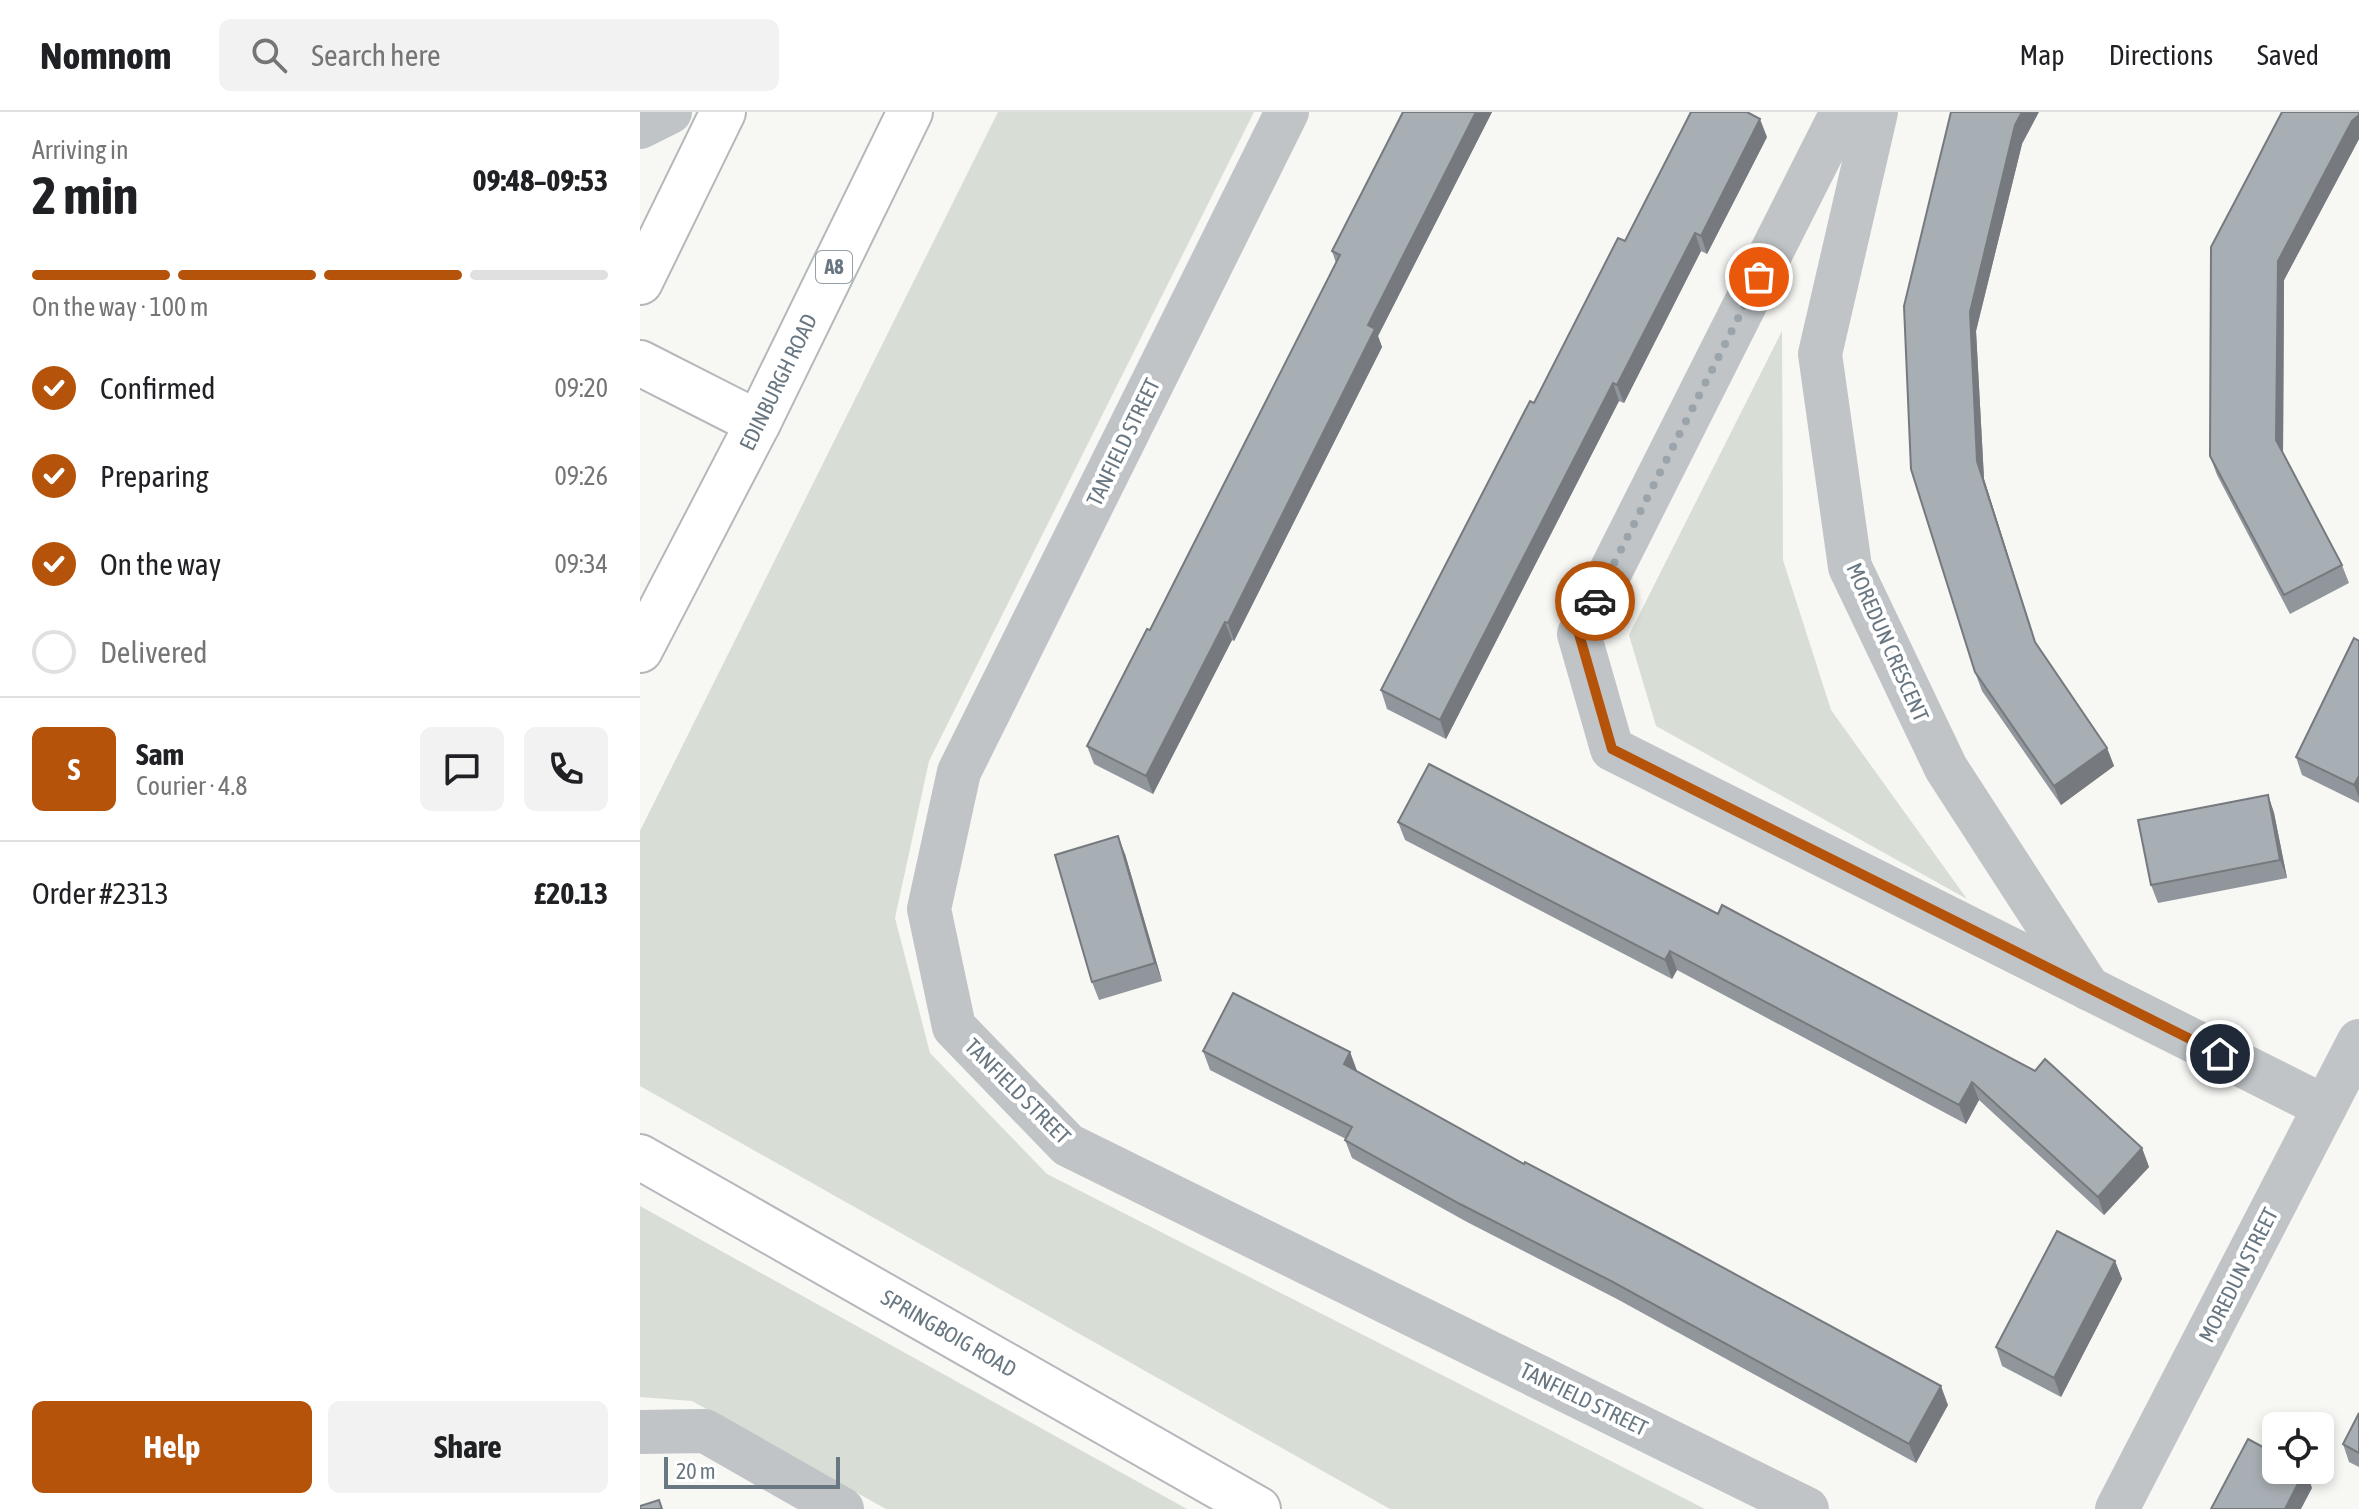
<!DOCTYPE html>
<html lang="en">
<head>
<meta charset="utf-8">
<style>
	:root { --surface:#fff; --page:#f2f2f2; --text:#202124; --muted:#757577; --line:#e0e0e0; --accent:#b45309 }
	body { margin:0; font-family:"Asap Condensed",sans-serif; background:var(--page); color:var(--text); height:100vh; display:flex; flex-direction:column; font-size:30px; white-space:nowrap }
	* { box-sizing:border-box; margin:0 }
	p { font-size:26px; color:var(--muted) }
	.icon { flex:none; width:44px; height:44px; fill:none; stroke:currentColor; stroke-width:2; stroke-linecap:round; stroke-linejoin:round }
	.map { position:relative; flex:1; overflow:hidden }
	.drawer { display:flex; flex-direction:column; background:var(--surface); width:640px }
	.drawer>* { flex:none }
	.fabs { position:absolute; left:1622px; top:1300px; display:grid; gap:16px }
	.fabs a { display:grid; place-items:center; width:72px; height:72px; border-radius:12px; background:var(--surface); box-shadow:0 4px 12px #0003; font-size:40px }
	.scale { position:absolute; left:24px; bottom:20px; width:176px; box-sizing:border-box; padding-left:8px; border:4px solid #687782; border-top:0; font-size:22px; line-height:28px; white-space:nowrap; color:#687782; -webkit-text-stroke:6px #fff; paint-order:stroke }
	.pin { position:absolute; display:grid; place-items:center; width:68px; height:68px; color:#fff; margin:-34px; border:4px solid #fff; border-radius:50%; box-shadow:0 2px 8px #0007 }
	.courier { position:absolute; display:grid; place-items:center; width:80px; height:80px; margin:-40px; border:6px solid #b45309; border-radius:50%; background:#fff; color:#222; box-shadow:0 2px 10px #0007 }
	.summary em { font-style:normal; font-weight:700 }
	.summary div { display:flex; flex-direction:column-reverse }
	.summary { display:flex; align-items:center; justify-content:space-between; height:136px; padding:0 32px }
	h1 { font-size:52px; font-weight:700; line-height:60px }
	.bar { display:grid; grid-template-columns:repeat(4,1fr); gap:12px 8px; align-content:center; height:96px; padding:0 32px }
	.bar i { height:10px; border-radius:6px; background:var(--line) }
	.bar .current { background:var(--accent) }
	.bar p { grid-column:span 4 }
	.line { display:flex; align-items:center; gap:20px; padding:0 32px; border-top:2px solid var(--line) }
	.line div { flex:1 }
	.round { display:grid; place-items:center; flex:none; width:84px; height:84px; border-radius:12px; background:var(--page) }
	ol { padding:0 32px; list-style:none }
	li { display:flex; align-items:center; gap:24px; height:88px }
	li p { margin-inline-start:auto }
	li .icon { padding:8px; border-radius:50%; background:var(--accent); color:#fff; stroke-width:4 }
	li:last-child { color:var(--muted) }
	li i { width:44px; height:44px; border:4px solid var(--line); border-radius:50% }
	.action { display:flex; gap:16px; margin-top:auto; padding:16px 32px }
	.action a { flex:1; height:92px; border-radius:12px; background:var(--accent); color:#fff; font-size:32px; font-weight:700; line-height:92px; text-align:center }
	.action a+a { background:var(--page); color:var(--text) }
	header { display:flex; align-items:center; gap:48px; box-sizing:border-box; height:112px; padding:0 40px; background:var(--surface); border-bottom:2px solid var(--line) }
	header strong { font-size:38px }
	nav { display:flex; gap:44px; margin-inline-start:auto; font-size:28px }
	.search { width:560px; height:72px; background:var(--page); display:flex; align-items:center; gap:20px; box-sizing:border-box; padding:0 28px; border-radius:12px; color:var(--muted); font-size:30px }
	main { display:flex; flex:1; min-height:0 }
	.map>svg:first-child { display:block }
	.green { fill:#d8ddd5 }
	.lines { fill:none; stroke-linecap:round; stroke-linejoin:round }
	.major-casing { stroke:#b4b8bb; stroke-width:48 }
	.minor { stroke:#c0c4c7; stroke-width:44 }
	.major { stroke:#fff; stroke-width:44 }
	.wall { fill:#90969b }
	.shaded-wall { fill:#767a7e }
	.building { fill:#a8afb4; stroke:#767a7e; stroke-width:2 }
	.done { stroke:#9aa4aa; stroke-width:8; stroke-dasharray:0 14.4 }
	.route { stroke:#b45309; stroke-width:10 }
	.labels { text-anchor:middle; stroke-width:8; stroke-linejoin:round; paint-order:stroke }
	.shield { fill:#fff; stroke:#95a0a8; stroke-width:2 }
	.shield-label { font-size:20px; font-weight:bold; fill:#687782 }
	.street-label { font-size:22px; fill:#687782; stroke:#fff }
</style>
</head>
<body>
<header>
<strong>Nomnom</strong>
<div class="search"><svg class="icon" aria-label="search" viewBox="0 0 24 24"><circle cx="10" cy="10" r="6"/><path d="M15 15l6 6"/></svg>Search here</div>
<nav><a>Map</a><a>Directions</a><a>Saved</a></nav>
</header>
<main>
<section class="drawer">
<div class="summary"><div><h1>2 min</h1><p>Arriving in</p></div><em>09:48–09:53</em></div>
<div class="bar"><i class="current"></i><i class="current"></i><i class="current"></i><i></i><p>On the way · 100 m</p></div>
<ol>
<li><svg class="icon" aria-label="check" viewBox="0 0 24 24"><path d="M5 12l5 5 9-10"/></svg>Confirmed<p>09:20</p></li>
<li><svg class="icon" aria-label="check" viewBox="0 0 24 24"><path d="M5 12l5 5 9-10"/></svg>Preparing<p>09:26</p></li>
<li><svg class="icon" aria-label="check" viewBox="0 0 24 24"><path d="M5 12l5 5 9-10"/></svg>On the way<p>09:34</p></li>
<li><i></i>Delivered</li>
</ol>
<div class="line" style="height:144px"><b class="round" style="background:var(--accent);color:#fff">S</b><div><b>Sam</b><p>Courier · 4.8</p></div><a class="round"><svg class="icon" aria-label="chat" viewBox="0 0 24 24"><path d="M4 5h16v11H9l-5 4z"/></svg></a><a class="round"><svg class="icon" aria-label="phone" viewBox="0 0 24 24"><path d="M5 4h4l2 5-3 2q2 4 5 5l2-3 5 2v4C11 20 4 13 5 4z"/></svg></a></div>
<div class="line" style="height:104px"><div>Order #2313</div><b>£20.13</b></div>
<div class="action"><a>Help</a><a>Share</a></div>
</section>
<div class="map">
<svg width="1719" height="1397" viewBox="0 0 1719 1397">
	<rect width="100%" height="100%" fill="#f7f7f4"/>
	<g class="green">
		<path d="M 358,0 L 614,0 L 289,649 L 255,806 L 290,941 L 407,1062 L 1065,1397 L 750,1397 L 0,974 L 0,719 Z"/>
		<path d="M 1142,219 L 1143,448 L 1191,598 L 1327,787 L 1016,614 L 989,523 Z"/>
		<path d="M 0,1094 L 547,1397 L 246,1397 L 52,1289 L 0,1285 Z"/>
	</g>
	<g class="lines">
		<defs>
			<g id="major">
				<path d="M 0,170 L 83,0"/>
				<path d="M 0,251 L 118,311"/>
				<path d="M 0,538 L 118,311 L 270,0"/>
				<path d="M 0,1045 L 618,1397"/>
			</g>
		</defs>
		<use href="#major" class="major-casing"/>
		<g class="minor">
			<path d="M 647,0 L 319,660 L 289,797 L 314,915 L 428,1033 L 1167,1397"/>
			<path d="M 1202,0 L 939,522 L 972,637 L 1685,995"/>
			<path d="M 1236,0 L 1180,242 L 1210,455 L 1306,656 L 1449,877"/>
			<path d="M 0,15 L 30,0"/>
			<path d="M 0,1320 L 65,1319 L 202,1397"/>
			<path d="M 1477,1397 L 1719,929"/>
		</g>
		<use href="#major" class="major"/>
	</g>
	<g class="wall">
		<path d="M 763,0 L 852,0 L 738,224 L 742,235 L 594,529 L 592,528 L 513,682 L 454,652 L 447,634 L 510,518 L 696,151 L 692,139 Z"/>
		<path d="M 1311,0 L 1382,32 L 1336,219 L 1344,367 L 1396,532 L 1467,636 L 1474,654 L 1421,693 L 1342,579 L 1335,560 Z"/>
		<path d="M 1642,0 L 1719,27 L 1644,168 L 1643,340 L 1702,453 L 1709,471 L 1650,502 L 1577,363 L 1570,344 Z"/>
		<path d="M 1127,25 L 1067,142 L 1061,139 L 984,291 L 979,289 L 806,627 L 747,597 L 741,578 L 894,291 L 985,129 Z"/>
		<path d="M 1719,529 L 1719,691 L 1662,663 L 1656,645 Z"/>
		<path d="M 1628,683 L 1634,701 L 1647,766 L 1518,791 L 1511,773 Z"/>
		<path d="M 758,710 L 1502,1036 L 1509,1055 L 1464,1103 L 1339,988 L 1326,1012 L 1037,858 L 1032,867 L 765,728 Z"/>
		<path d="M 485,742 L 522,869 L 459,888 L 452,870 Z"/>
		<path d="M 563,939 L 710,940 L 717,959 L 1308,1293 L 1276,1351 L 977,1187 L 827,1110 L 712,1046 L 705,1028 L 706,1027 L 570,958 Z"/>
		<path d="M 1475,1149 L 1482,1167 L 1421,1285 L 1362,1254 L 1356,1235 Z"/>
		<path d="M 1719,1301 L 1719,1355 L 1709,1350 L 1703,1332 Z"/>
	</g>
	<g class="shaded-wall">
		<path d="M 836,0 L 852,0 L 738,224 L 742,235 L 594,529 L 588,511 L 728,213 Z"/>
		<path d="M 1382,0 L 1399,0 L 1382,32 L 1336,219 L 1344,367 L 1401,548 L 1337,349 L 1330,200 L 1375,13 Z"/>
		<path d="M 1719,3 L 1719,27 L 1644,168 L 1643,346 L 1636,328 L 1638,149 L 1712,9 Z"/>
		<path d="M 1120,7 L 1127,25 L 1067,142 L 1061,124 Z"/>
		<path d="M 1055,121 L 1061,139 L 984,291 L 977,273 Z"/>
		<path d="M 973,271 L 979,289 L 806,627 L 800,608 Z"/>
		<path d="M 585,510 L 592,528 L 513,682 L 506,664 Z"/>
		<path d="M 1467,636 L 1474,654 L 1421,693 L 1414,674 Z"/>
		<path d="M 1719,664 L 1719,686 L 1714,673 Z"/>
		<path d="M 1628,683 L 1634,701 L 1647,766 L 1640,748 Z"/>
		<path d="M 478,724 L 485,742 L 522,869 L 515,851 Z"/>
		<path d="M 1030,839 L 1037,858 L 1032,867 L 1025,848 Z"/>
		<path d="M 710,940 L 717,959 L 711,971 L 704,952 Z"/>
		<path d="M 1332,970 L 1339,988 L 1326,1012 L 1319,993 Z"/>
		<path d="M 1502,1036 L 1509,1055 L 1464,1103 L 1458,1085 Z"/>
		<path d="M 1475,1149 L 1482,1167 L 1421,1285 L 1414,1266 Z"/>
		<path d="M 1301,1274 L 1308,1293 L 1276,1351 L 1269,1332 Z"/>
		<path d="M 1666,1358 L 1672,1376 L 1661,1397 L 1645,1397 Z"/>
	</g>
	<g class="building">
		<path d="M 763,0 L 836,0 L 728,213 L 735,217 L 588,511 L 585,510 L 506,664 L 447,634 L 507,517 L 510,518 L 700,143 L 692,139 Z"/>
		<path d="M 1051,0 L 1107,0 L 1120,7 L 1061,124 L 1055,121 L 977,273 L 973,271 L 800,608 L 741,578 L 890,289 L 894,291 L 978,126 L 985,129 Z"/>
		<path d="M 1311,0 L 1382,0 L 1375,13 L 1330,200 L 1337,349 L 1395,530 L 1467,636 L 1414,674 L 1335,560 L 1271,357 L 1264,194 Z"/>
		<path d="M 1642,0 L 1719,0 L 1719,3 L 1712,9 L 1638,149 L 1636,328 L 1702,453 L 1644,483 L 1570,344 L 1571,135 Z"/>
		<path d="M 1714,526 L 1719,529 L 1719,664 L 1714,673 L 1656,645 Z"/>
		<path d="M 789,652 L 1078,802 L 1082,793 L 1395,959 L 1405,947 L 1502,1036 L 1458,1085 L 1332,970 L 1319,993 L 1030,839 L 1025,848 L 758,710 Z"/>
		<path d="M 1628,683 L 1640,748 L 1511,773 L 1498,708 Z"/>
		<path d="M 478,724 L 515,851 L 452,870 L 415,743 Z"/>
		<path d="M 593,881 L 710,940 L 704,952 L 884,1052 L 885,1050 L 1036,1130 L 1301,1274 L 1269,1332 L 971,1169 L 820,1092 L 705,1028 L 712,1015 L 563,939 Z"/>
		<path d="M 1417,1119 L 1475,1149 L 1414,1266 L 1356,1235 Z"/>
		<path d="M 1719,1301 L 1719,1341 L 1703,1332 Z"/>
		<path d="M 1608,1327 L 1636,1342 L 1636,1358 L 1665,1358 L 1645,1397 L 1571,1397 Z"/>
		<path d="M 19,1388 L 22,1397 L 0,1397 L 0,1394 Z"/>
	</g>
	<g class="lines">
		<path class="done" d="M 955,489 L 1119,165"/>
		<path class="route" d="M 955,489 L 939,522 L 972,637 L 1580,942"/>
	</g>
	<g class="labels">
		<rect class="shield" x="176" y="139" width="36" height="32" rx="6"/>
		<g class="shield-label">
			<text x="194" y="162">A8</text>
		</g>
		<g class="street-label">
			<text transform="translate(138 270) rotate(-64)" y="8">EDINBURGH ROAD</text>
			<text transform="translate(483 330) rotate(-64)" y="8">TANFIELD STREET</text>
			<text transform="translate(1248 530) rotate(66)" y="8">MOREDUN CRESCENT</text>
			<text transform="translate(378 979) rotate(45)" y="8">TANFIELD STREET</text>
			<text transform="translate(1598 1163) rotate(-63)" y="8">MOREDUN STREET</text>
			<text transform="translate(309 1221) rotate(30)" y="8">SPRINGBOIG ROAD</text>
			<text transform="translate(944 1287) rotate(26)" y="8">TANFIELD STREET</text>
		</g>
	</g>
</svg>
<div class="fabs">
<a><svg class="icon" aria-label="locate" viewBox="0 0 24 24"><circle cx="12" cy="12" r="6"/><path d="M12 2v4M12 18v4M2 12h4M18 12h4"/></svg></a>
</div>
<div class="scale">20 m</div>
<div class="pin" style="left:1119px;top:165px;background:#ea580c"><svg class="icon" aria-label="bag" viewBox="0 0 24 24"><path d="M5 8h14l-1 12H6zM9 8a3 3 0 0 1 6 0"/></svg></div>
<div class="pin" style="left:1580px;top:942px;background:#1f2937"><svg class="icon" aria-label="home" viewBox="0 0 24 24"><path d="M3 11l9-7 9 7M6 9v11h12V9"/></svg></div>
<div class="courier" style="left:955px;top:489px"><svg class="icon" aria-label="car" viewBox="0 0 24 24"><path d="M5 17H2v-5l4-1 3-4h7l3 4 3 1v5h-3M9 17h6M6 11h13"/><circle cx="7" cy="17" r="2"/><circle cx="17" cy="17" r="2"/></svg></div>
</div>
</main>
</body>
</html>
